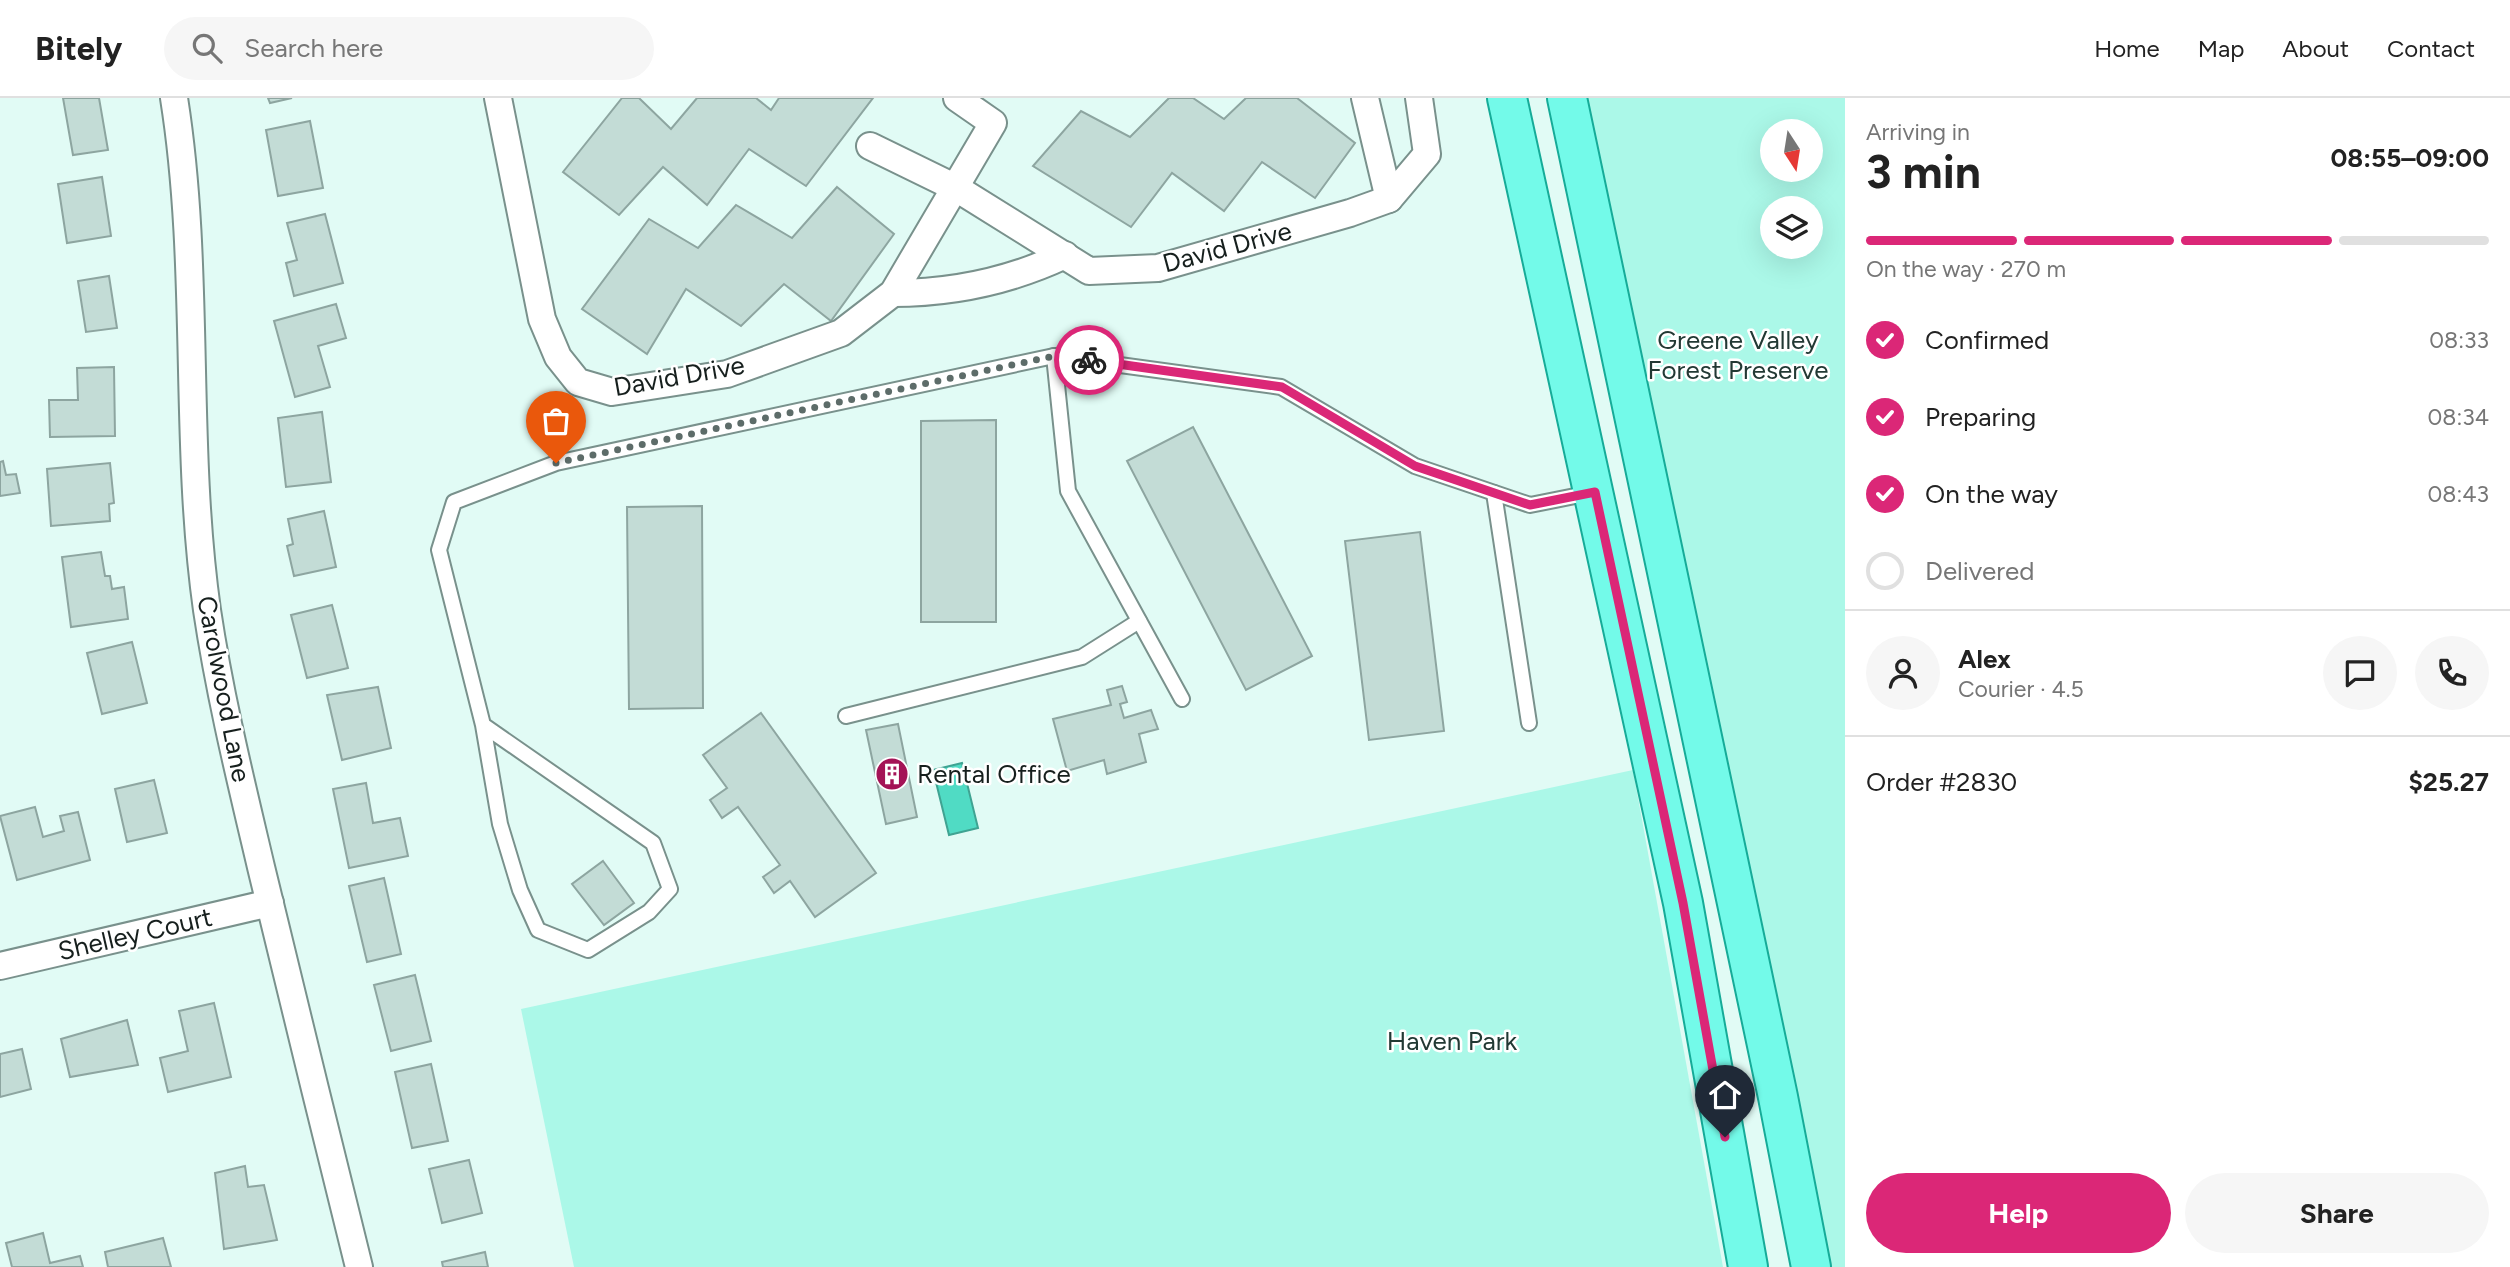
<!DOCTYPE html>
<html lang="en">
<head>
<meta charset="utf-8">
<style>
	:root { --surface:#fff; --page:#f6f6f6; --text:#222; --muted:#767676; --line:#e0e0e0; --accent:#db2777 }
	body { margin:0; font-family:Figtree,sans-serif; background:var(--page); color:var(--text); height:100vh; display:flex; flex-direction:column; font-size:26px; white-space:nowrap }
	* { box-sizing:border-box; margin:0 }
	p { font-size:23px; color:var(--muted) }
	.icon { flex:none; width:38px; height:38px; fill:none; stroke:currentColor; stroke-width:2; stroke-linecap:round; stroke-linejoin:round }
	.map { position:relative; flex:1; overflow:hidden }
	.sheet { display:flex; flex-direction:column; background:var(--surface); width:665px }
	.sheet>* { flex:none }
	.needle { width:46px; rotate:168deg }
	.fabs { position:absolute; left:1760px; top:21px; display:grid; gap:14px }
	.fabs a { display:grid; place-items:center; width:63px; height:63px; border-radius:50%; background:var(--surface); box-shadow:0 7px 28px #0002; font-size:35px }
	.pin { position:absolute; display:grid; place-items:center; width:60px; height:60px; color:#fff; margin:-72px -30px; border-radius:50% 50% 50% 0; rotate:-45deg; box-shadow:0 0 7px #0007 }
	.pin .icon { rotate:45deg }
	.courier { position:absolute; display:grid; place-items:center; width:70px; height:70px; margin:-35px; border:5px solid #db2777; border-radius:50%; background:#fff; color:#222; box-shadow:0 2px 9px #0007 }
	.summary em { font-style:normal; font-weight:700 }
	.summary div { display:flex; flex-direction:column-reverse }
	.summary { display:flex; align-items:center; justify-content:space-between; height:119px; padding:0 21px }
	h1 { font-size:46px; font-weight:700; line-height:52px }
	.bar { display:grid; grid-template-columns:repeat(4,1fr); gap:10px 7px; align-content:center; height:84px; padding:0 21px }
	.bar i { height:9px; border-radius:5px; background:var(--line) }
	.bar .on { background:var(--accent) }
	.bar p { grid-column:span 4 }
	.line { display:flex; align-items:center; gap:18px; padding:0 21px; border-top:2px solid var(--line) }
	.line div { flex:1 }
	.round { display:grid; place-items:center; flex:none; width:74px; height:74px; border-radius:37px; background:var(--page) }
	ol { padding:0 21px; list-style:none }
	li { display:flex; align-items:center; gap:21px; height:77px }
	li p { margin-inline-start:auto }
	li .icon { padding:7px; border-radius:50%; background:var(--accent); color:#fff; stroke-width:4 }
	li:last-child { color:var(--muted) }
	li i { width:38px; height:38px; border:4px solid var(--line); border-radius:50% }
	.primary-button { display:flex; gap:14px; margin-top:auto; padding:14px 21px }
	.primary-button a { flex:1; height:80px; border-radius:42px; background:var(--accent); color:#fff; font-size:28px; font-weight:700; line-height:80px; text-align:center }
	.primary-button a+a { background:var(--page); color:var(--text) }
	header { display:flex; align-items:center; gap:42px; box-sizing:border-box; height:98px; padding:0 35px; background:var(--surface); border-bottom:2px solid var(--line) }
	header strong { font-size:33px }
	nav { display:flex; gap:38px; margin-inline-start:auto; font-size:24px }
	.search { width:490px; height:63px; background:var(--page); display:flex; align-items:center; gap:18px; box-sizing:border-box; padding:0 24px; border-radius:38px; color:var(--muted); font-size:26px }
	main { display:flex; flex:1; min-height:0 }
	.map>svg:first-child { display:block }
	.green { fill:#abf8e8; fill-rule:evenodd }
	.water { fill:#50dbc4; stroke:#3fa392; stroke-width:2 }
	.building { fill:#c3dcd6; stroke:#8da5a0; stroke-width:2 }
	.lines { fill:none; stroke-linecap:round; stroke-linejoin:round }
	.lane-casing { stroke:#79918c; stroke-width:18 }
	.street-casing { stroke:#79918c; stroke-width:30 }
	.primary-casing { stroke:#16ab98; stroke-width:42 }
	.lane { stroke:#fff; stroke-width:14 }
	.street { stroke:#fff; stroke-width:26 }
	.primary { stroke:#73fae9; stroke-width:38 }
	.done { stroke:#5d6c69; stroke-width:7; stroke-dasharray:0 12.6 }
	.route { stroke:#db2777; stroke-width:9 }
	.labels { text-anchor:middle; stroke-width:5; stroke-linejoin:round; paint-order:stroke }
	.street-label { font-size:26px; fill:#161f1d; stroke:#fff }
	.park-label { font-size:26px; fill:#223934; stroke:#fff }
	.poi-label { font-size:26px; fill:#161f1d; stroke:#fff; text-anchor:start }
</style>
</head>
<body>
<header>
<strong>Bitely</strong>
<div class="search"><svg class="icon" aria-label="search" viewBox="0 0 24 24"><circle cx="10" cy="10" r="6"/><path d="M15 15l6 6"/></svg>Search here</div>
<nav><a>Home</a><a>Map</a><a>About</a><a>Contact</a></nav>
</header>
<main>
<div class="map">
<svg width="1845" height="1169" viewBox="0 0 1845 1169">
	<rect width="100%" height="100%" fill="#e1fbf5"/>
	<g class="green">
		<path d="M 1574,0 L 1845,0 L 1845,1169 L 1821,1169 ZM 1773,33 L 1811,33 L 1811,72 L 1773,72 ZM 1773,110 L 1811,110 L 1811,149 L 1773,149 Z"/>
		<path d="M 1633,672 L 1723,1169 L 574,1169 L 521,911 Z"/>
	</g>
	<path class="water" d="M 962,665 L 978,730 L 949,737 L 933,672 Z"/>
	<g class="building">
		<path d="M 63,0 L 99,0 L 108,52 L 73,57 Z"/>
		<path d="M 268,0 L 292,0 L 270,5 Z"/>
		<path d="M 622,0 L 639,0 L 671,31 L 697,0 L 756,0 L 771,12 L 779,0 L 873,0 L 806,88 L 749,51 L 707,107 L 663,69 L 619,117 L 563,74 Z"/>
		<path d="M 1169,0 L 1193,0 L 1224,21 L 1246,0 L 1297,0 L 1355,45 L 1315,100 L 1262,64 L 1224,113 L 1172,75 L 1131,129 L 1033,68 L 1081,13 L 1130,39 Z"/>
		<path d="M 310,23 L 323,90 L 278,98 L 266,32 Z"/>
		<path d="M 102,79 L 111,138 L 67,145 L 58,86 Z"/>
		<path d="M 837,89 L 894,136 L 831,223 L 784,186 L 741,228 L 686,191 L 647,256 L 582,211 L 649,121 L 698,150 L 736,107 L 792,140 Z"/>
		<path d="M 325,116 L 343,185 L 294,198 L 286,165 L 297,162 L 287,125 Z"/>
		<path d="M 109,178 L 117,230 L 86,234 L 78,183 Z"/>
		<path d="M 336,206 L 346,240 L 318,248 L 330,289 L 295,299 L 274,223 Z"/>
		<path d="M 114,269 L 115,338 L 50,339 L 49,302 L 78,302 L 77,270 Z"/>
		<path d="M 322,314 L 331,384 L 286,389 L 278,320 Z"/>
		<path d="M 996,322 L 996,524 L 921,524 L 921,323 Z"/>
		<path d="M 1193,329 L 1312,558 L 1246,592 L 1127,363 Z"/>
		<path d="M 3,363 L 6,377 L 16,376 L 20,395 L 0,398 L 0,364 Z"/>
		<path d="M 110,365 L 114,405 L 109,406 L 110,423 L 51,428 L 47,371 Z"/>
		<path d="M 702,408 L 703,610 L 629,611 L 627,409 Z"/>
		<path d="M 324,413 L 336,469 L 294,478 L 287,448 L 293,446 L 288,421 Z"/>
		<path d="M 1420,434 L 1444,633 L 1369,642 L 1345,443 Z"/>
		<path d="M 101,454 L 105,478 L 110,478 L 112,491 L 124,489 L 128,521 L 71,529 L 62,459 Z"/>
		<path d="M 332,507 L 348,570 L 307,580 L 291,517 Z"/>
		<path d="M 132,544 L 147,605 L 102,616 L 87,555 Z"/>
		<path d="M 1122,588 L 1127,604 L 1120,606 L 1124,620 L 1151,612 L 1158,631 L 1139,636 L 1146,664 L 1107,676 L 1104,662 L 1067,673 L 1053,621 L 1111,607 L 1107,592 Z"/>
		<path d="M 378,589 L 391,650 L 342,662 L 327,597 Z"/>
		<path d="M 761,615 L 876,775 L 815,819 L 790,783 L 774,795 L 763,779 L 780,767 L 738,709 L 722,720 L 710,702 L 727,690 L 703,657 Z"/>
		<path d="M 898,626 L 917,719 L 886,726 L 866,632 Z"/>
		<path d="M 154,682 L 167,735 L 127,744 L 115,691 Z"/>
		<path d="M 366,685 L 373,725 L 400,720 L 408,758 L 349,770 L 333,691 Z"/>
		<path d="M 35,709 L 43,739 L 64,733 L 60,718 L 78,714 L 90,762 L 17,782 L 0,718 Z"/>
		<path d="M 603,763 L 634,805 L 604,827 L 572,786 Z"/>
		<path d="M 384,780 L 401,856 L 367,864 L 349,788 Z"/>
		<path d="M 415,877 L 431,943 L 391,953 L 374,887 Z"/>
		<path d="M 214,905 L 231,979 L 168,994 L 160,960 L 188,953 L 179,913 Z"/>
		<path d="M 127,922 L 138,967 L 70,979 L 61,941 Z"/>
		<path d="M 22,951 L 31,991 L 0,999 L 0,956 Z"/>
		<path d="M 431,966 L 448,1043 L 412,1050 L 395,974 Z"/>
		<path d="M 469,1062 L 482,1115 L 442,1125 L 429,1071 Z"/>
		<path d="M 245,1068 L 248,1089 L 264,1087 L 277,1142 L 224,1151 L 215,1075 Z"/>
		<path d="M 43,1135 L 50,1165 L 80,1158 L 83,1169 L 12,1169 L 6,1145 Z"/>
		<path d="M 163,1140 L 171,1169 L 108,1169 L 105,1154 Z"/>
		<path d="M 485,1154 L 488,1169 L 443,1169 L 442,1164 Z"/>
	</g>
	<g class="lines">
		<defs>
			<g id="lane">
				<path d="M 1054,258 L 1068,393 L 1182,601"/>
				<path d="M 1494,395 L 1529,625"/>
				<path d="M 846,618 L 1082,559 L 1139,523"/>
				<path d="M 483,627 L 653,745 L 670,791 L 649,814 L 588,852 L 538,832 L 520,792 L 500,726 L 483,627 L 439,452 L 454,404 L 556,365 L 1054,258 L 1281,289 L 1415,368 L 1530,407 L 1590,395"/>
			</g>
			<g id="street">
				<path d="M 174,0 C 201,170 183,342 207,512 C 220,599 241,684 261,769 C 293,902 326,1036 359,1169"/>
				<path d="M 498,0 L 542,221 L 558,259 L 578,284 L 612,294 L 727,276 L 841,235 L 893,195 L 993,25 L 957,0"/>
				<path d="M 1365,0 L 1389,101"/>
				<path d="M 870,48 L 956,90 L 1089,173 L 1158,170 L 1350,115 L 1389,101 L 1427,56 L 1419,0"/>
				<path d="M 893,195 C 954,195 1010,183 1065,157"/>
				<path d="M 0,868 L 270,805"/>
			</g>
			<g id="primary">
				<path d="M 1507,0 L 1683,805 L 1748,1169"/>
				<path d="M 1567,0 L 1778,999 L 1811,1169"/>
			</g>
		</defs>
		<use href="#lane" class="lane-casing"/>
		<use href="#street" class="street-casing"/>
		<use href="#primary" class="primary-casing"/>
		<use href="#lane" class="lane"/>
		<use href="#street" class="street"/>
		<use href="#primary" class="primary"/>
	</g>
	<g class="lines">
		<path class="done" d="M 556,365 L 1054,258 L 1089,262"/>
		<path class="route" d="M 1089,262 L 1282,289 L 1415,368 L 1530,407 L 1595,394 L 1683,805 L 1725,1039"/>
	</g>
	<defs>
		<symbol id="building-disc" viewBox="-11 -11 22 22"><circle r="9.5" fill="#a41356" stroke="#fff"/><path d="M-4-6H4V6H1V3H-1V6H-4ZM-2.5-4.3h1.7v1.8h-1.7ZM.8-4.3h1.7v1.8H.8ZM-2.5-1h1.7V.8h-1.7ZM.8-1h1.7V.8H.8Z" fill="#fff"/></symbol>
	</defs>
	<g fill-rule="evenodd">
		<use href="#building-disc" x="873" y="657" width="38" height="38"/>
	</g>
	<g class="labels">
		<g class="street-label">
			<text transform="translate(1227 149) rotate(-15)" y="9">David Drive</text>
			<text transform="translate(679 278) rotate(-10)" y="9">David Drive</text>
			<text transform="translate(224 591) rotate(79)" y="9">Carolwood Lane</text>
			<text transform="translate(135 836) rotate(-13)" y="9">Shelley Court</text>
		</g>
		<g class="park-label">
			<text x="1738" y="251">Greene Valley<tspan x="1738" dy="30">Forest Preserve</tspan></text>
			<text x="1452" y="952">Haven Park</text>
		</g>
		<g class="poi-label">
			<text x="917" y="685">Rental Office</text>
		</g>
	</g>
</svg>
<div class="fabs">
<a><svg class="needle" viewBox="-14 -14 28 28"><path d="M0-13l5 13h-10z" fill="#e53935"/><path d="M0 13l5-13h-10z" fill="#767676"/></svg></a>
<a><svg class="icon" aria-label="layers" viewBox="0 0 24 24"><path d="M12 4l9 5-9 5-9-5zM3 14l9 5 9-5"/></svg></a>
</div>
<div class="pin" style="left:556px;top:365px;background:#ea580c"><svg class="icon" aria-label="bag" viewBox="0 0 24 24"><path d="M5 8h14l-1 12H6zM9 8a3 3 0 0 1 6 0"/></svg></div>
<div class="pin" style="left:1725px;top:1039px;background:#1f2937"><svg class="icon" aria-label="home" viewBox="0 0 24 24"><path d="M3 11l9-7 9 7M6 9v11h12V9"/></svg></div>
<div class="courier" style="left:1089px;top:262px"><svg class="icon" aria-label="bike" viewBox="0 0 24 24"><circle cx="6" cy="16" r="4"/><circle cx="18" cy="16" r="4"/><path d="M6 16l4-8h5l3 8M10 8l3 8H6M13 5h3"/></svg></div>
</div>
<section class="sheet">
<div class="summary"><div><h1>3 min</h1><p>Arriving in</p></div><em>08:55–09:00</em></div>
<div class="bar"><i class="on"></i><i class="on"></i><i class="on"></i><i></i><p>On the way · 270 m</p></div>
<ol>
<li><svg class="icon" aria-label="check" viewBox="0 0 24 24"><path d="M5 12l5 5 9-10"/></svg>Confirmed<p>08:33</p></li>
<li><svg class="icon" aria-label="check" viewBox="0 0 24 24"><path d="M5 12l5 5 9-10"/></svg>Preparing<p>08:34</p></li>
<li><svg class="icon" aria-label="check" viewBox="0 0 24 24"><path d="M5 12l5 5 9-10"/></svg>On the way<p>08:43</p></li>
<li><i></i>Delivered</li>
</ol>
<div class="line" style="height:126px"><a class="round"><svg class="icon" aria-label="person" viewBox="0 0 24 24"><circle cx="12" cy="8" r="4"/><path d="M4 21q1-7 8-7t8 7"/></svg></a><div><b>Alex</b><p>Courier · 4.5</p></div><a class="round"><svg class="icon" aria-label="chat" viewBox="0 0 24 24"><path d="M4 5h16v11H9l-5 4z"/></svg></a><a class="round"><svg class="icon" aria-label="phone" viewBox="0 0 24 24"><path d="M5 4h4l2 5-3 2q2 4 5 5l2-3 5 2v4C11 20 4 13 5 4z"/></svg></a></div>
<div class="line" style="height:91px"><div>Order #2830</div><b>$25.27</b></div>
<div class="primary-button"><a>Help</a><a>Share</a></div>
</section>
</main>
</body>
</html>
